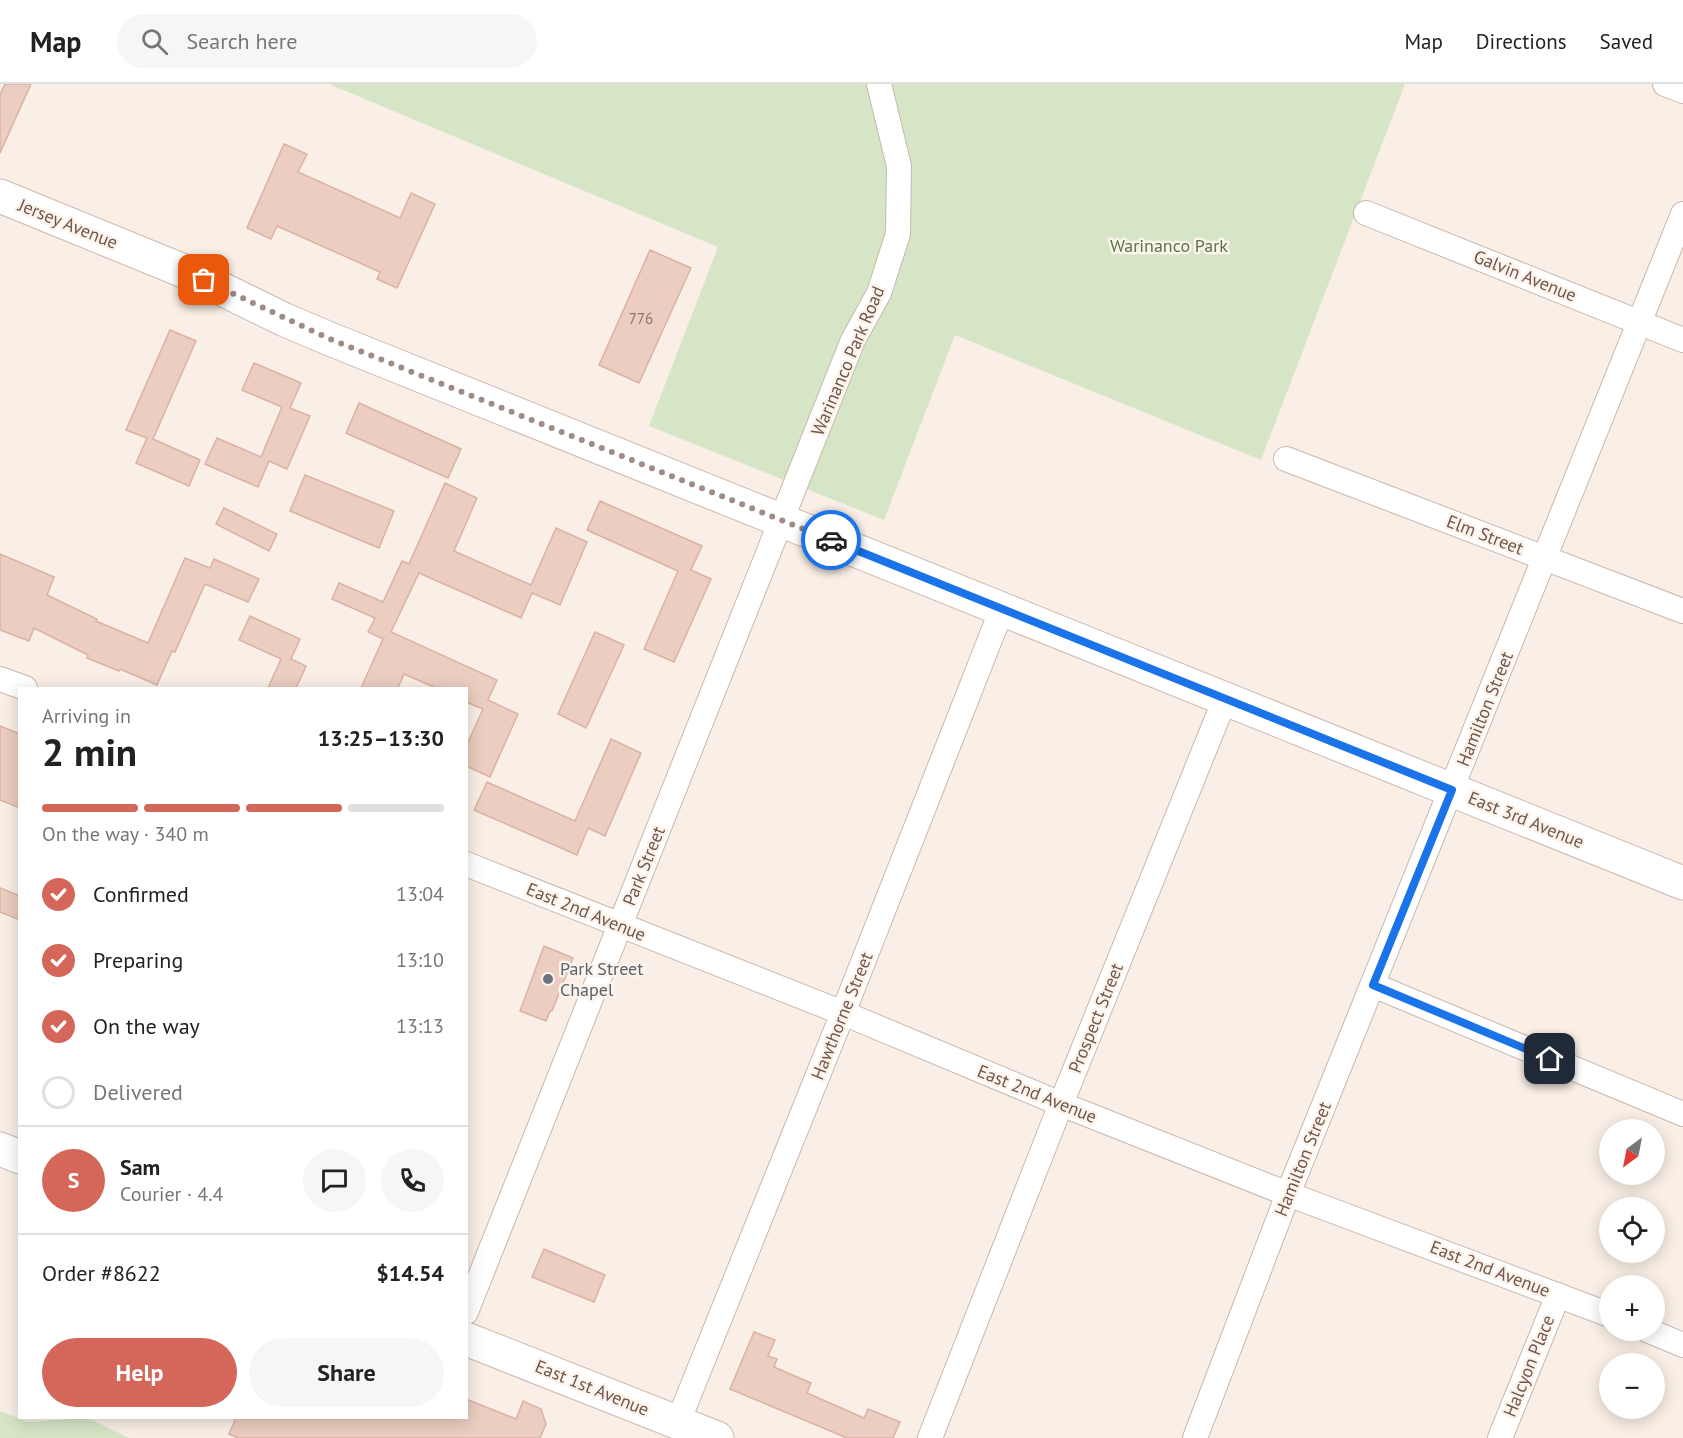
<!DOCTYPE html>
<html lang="en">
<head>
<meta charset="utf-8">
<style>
	:root { --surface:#fff; --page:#f6f6f6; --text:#222; --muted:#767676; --line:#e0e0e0; --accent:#d4675a }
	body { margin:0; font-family:"PT Sans",sans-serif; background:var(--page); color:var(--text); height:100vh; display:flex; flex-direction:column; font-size:22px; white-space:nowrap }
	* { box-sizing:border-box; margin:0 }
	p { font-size:20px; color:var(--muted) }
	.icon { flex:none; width:33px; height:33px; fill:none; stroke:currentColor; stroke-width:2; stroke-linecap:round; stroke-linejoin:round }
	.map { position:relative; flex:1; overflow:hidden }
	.drawer { position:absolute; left:18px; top:603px; width:450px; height:732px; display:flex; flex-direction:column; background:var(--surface); border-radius:0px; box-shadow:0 3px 15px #0003 }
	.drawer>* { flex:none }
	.needle { width:39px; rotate:212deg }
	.fabs { position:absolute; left:1599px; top:1035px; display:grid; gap:12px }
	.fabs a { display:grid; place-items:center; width:66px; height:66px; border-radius:50%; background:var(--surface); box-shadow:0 3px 15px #0003; font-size:30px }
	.pin { position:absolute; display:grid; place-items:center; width:51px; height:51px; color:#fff; margin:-26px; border-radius:12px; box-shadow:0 3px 9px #0006 }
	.courier { position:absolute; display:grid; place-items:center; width:60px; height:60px; margin:-30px; border:4px solid #1a73e8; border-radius:50%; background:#fff; color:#222; box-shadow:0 2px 8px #0007 }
	.overview em { font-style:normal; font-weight:700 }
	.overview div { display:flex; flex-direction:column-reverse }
	.overview { display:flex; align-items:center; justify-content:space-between; height:102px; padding:0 24px }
	h1 { font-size:39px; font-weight:700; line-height:45px }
	.bar { display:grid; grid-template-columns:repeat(4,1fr); gap:9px 6px; align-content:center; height:72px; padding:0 24px }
	.bar i { height:8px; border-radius:4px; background:var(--line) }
	.bar .selected { background:var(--accent) }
	.bar p { grid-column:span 4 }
	.line { display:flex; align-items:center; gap:15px; padding:0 24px; border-top:2px solid var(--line) }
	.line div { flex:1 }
	.round { display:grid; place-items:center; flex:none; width:63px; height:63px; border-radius:32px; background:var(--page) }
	ol { padding:0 24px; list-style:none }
	li { display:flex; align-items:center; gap:18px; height:66px }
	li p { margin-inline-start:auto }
	li .icon { padding:6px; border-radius:50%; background:var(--accent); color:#fff; stroke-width:4 }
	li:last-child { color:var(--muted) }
	li i { width:33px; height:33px; border:3px solid var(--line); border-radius:50% }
	.action { display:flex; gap:12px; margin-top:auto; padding:12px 24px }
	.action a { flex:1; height:69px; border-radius:36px; background:var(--accent); color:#fff; font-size:24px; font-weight:700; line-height:69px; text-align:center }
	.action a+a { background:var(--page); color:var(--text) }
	header { display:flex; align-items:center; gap:36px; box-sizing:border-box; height:84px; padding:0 30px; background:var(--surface); border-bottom:2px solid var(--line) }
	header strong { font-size:28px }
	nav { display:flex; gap:33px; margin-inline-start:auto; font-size:21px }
	.search { width:420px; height:54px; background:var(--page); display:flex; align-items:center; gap:15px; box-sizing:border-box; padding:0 21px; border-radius:33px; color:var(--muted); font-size:22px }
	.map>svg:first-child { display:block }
	.green { fill:#d6e5c6 }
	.building { fill:#ebcdc1; stroke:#dbb2a3; stroke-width:1.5 }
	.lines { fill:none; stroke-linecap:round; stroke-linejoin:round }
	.street-casing { stroke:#c9b7ad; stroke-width:26 }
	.secondary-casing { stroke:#ceb8ae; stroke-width:35 }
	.street { stroke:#fff; stroke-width:24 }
	.secondary { stroke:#fff; stroke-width:33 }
	.done { stroke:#9f8c83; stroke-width:6; stroke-dasharray:0 10.8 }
	.route { stroke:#1a73e8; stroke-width:8 }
	.worship-dot { fill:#6b7280; stroke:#fcf4eb; stroke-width:2 }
	.labels { text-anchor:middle; stroke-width:5; stroke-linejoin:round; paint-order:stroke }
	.number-label { font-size:15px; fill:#8e746b }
	.street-label { font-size:18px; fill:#6f564e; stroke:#fcf4eb }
	.park-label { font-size:18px; fill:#5a7348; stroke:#fcf4eb }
	.worship-label { font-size:18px; fill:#5b616d; stroke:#fcf4eb; text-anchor:start }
</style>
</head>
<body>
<header>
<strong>Map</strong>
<div class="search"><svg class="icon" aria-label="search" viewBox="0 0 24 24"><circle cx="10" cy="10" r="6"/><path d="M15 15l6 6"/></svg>Search here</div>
<nav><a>Map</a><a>Directions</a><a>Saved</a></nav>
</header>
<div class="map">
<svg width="1683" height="1354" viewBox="0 0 1683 1354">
	<rect width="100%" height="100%" fill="#f9efe6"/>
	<g class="green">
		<path d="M 329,0 L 1405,0 L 1261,376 L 955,251 L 884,436 L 649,342 L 718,163 Z"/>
		<path d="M 0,1327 L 28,1338 L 88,1334 L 129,1354 L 0,1354 Z"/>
	</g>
	<g class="building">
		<path d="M 5,0 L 31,0 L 0,69 L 0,11 Z"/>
		<path d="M 284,60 L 307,70 L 298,88 L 400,134 L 411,109 L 435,120 L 397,204 L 377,195 L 380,188 L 277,142 L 271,155 L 247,144 Z"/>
		<path d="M 650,166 L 691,184 L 639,299 L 599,281 Z"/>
		<path d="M 170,246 L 196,257 L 153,355 L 200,376 L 189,402 L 136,379 L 147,354 L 126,346 Z"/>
		<path d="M 254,279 L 301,299 L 290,324 L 310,332 L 287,385 L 269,377 L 258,403 L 205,380 L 217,354 L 261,373 L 282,323 L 242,306 Z"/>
		<path d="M 359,319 L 461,365 L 448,394 L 346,349 Z"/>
		<path d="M 305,391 L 394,427 L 379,464 L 290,427 Z"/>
		<path d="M 445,399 L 477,414 L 454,467 L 531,501 L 556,444 L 587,458 L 560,521 L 532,509 L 521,534 L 419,489 L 391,548 L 497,596 L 488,616 L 518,630 L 490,693 L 466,682 L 466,663 L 483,625 L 466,618 L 466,604 L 436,604 L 404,590 L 398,604 L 361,604 L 383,555 L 368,548 L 375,534 L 332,515 L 339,499 L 383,518 L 402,477 L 409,480 Z"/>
		<path d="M 600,417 L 702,462 L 691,486 L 711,495 L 674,578 L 644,565 L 678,487 L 587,446 Z"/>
		<path d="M 224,424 L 277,450 L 269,467 L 216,440 Z"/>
		<path d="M 0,470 L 54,493 L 47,511 L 97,535 L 96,537 L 148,559 L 185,474 L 210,484 L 214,475 L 259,495 L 248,518 L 205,500 L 175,568 L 172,567 L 157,601 L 120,585 L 119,587 L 87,574 L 88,571 L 34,544 L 29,557 L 0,546 Z"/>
		<path d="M 250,532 L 300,555 L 291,575 L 306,582 L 296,604 L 268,604 L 281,575 L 239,556 Z"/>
		<path d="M 595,548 L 624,561 L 586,644 L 558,630 Z"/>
		<path d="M 0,642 L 20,650 L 20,724 L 0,716 Z"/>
		<path d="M 611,655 L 641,669 L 605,752 L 588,744 L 577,771 L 474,726 L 487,698 L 575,737 Z"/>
		<path d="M 0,804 L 20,812 L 20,836 L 0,828 Z"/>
		<path d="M 544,862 L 573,874 L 552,927 L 550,927 L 546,937 L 520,927 Z"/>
		<path d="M 544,1165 L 605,1191 L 594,1218 L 532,1193 Z"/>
		<path d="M 754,1248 L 775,1256 L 768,1272 L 777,1275 L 774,1283 L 811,1299 L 807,1309 L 864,1334 L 868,1325 L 900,1338 L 893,1354 L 847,1354 L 730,1305 Z"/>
		<path d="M 466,1315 L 516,1335 L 523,1317 L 541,1325 L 546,1340 L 540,1354 L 238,1354 L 229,1350 L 236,1334 L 466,1334 Z"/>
	</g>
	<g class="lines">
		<defs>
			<g id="street">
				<path d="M 1665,0 L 1683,7"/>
				<path d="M 1366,129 L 1683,256"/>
				<path d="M 1286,375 L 1683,527"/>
				<path d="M 0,595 L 25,604"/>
				<path d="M 466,780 L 843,929 L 1061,1020 L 1288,1110 L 1610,1231"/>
				<path d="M 1373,901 L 1683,1030"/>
				<path d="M 466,1228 L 853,256 L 879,209 L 898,150 L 899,82 L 879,0"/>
				<path d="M 1647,1246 L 1683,1261"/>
				<path d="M 678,1338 L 843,929 L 1002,525"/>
				<path d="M 930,1354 L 1061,1020 L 1225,615"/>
				<path d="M 1195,1354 L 1288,1110 L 1683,130"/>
				<path d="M 1500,1354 L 1558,1211"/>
			</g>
			<g id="secondary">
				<path d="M 0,112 L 191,190 L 285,236 L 330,255 L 1683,799"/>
				<path d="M 0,1065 L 20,1073"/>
				<path d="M 466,1255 L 717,1354"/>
			</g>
		</defs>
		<use href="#street" class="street-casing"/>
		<use href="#secondary" class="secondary-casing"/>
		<use href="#street" class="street"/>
		<use href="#secondary" class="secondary"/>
	</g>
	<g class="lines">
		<path class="done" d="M 204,196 L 330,255 L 831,456"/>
		<path class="route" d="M 831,456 L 1452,706 L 1373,901 L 1550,975"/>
	</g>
	<circle class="worship-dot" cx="548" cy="895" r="6"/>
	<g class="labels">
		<g class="number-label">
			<text x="641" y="240">776</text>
		</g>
		<g class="street-label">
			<text transform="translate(68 140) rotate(22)" y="6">Jersey Avenue</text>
			<text transform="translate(1525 192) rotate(22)" y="6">Galvin Avenue</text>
			<text transform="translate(848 277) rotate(-67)" y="6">Warinanco Park Road</text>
			<text transform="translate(1485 451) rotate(21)" y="6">Elm Street</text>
			<text transform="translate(1485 625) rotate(-68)" y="6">Hamilton Street</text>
			<text transform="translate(1526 736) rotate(22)" y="6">East 3rd Avenue</text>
			<text transform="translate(644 782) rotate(-68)" y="6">Park Street</text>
			<text transform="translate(586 828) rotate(22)" y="6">East 2nd Avenue</text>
			<text transform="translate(842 932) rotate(-68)" y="6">Hawthorne Street</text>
			<text transform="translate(1096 934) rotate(-68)" y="6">Prospect Street</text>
			<text transform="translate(1037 1010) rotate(22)" y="6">East 2nd Avenue</text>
			<text transform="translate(1303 1075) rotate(-68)" y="6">Hamilton Street</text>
			<text transform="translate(1490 1185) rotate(21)" y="6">East 2nd Avenue</text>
			<text transform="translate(1529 1282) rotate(-68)" y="6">Halcyon Place</text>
			<text transform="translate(592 1304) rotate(22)" y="6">East 1st Avenue</text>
		</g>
		<g class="park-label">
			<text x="1169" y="168">Warinanco Park</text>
		</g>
		<g class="worship-label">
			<text x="560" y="891">Park Street<tspan x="560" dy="21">Chapel</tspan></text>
		</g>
	</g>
</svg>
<div class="fabs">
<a><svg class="needle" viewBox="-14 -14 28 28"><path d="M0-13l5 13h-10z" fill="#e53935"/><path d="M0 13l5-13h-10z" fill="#767676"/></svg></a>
<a><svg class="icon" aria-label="locate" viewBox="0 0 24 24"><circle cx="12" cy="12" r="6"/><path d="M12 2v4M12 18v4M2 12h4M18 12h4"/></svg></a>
<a>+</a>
<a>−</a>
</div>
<div class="pin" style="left:204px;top:196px;background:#ea580c"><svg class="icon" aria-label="bag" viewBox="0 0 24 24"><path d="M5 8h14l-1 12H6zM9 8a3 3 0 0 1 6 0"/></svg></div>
<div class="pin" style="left:1550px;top:975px;background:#1f2937"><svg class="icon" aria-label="home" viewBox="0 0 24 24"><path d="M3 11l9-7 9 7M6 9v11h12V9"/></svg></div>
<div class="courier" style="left:831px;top:456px"><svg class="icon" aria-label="car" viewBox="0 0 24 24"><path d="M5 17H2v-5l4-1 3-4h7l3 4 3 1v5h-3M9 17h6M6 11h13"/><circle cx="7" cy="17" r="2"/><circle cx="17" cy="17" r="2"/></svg></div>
<section class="drawer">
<div class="overview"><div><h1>2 min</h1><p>Arriving in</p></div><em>13:25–13:30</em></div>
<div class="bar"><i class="selected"></i><i class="selected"></i><i class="selected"></i><i></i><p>On the way · 340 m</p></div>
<ol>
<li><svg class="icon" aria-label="check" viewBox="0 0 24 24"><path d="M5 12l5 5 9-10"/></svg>Confirmed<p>13:04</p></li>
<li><svg class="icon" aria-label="check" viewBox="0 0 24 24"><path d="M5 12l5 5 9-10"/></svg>Preparing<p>13:10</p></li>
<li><svg class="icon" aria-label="check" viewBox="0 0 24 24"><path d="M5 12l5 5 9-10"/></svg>On the way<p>13:13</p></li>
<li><i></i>Delivered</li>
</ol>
<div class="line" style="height:108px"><b class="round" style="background:var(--accent);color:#fff">S</b><div><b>Sam</b><p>Courier · 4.4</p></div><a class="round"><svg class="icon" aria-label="chat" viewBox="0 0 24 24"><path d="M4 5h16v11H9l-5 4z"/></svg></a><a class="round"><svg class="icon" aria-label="phone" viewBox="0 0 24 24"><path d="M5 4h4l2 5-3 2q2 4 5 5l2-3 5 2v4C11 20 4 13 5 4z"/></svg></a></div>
<div class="line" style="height:78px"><div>Order #8622</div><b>$14.54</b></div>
<div class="action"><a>Help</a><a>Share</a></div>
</section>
</div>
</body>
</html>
